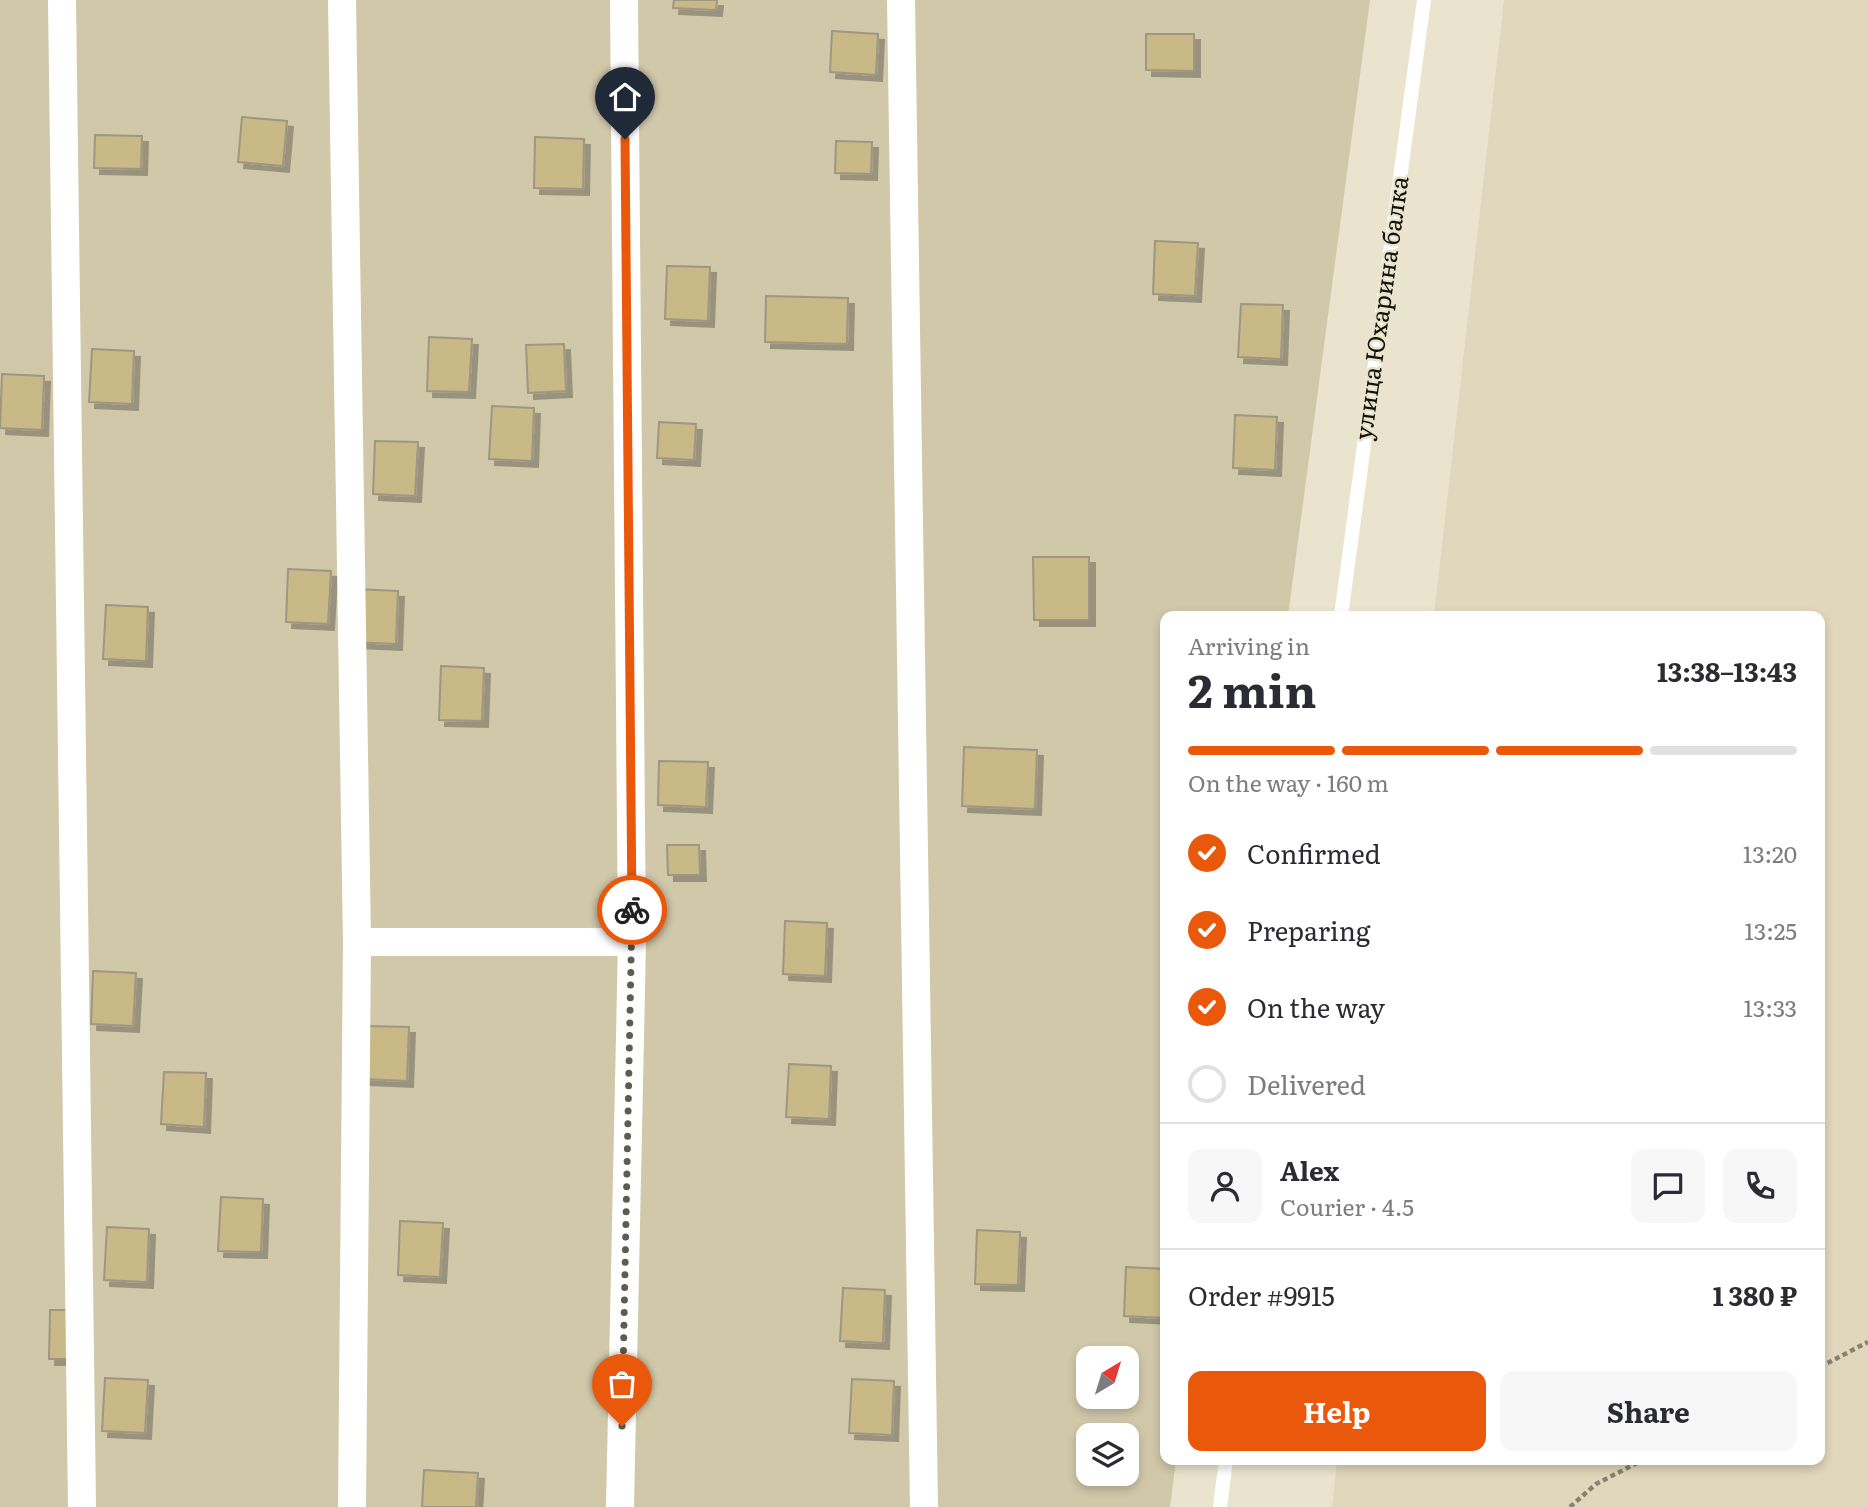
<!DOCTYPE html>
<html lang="en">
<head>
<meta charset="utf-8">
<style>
	:root { --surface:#fff; --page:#f7f7f7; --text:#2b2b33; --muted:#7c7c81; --line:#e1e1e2; --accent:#ea580c }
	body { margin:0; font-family:Literata,serif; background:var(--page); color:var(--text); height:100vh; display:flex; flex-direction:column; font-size:26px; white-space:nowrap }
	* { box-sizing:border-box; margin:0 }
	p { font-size:23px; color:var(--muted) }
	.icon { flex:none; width:38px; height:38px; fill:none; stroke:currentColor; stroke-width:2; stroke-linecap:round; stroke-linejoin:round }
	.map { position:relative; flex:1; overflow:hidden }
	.panel { position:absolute; left:1160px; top:611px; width:665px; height:854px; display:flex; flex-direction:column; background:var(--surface); border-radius:14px; box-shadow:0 4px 10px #0003 }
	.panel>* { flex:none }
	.needle { width:46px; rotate:38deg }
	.controls { position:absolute; left:1076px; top:1346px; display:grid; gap:14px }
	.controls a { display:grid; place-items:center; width:63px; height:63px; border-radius:14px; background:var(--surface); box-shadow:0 4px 10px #0003; font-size:35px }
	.pin { position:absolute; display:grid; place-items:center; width:60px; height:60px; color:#fff; margin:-72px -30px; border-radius:50% 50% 50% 0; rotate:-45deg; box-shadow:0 0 7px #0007 }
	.pin .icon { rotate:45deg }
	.courier { position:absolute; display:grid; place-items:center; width:70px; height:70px; margin:-35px; border:5px solid #ea580c; border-radius:50%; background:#fff; color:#222; box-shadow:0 2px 9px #0007 }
	.summary em { font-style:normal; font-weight:700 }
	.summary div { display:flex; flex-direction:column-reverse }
	.summary { display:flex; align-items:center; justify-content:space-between; height:119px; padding:0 28px }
	h1 { font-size:46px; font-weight:700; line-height:52px }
	.bar { display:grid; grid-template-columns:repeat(4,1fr); gap:10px 7px; align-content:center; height:84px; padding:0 28px }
	.bar i { height:9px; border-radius:5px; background:var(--line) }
	.bar .selected { background:var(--accent) }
	.bar p { grid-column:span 4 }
	.line { display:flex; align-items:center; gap:18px; padding:0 28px; border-top:2px solid var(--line) }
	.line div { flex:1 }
	.round { display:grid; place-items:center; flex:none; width:74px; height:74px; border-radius:14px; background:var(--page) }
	ol { padding:0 28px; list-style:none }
	li { display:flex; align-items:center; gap:21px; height:77px }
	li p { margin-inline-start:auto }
	li .icon { padding:7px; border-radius:50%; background:var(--accent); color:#fff; stroke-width:4 }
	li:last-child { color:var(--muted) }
	li i { width:38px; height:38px; border:4px solid var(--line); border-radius:50% }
	.primary-button { display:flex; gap:14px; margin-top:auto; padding:14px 28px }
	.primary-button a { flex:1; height:80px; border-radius:14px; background:var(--accent); color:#fff; font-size:28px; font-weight:700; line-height:80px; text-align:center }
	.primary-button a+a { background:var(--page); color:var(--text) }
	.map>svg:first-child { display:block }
	.built { fill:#e0d7bc }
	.green { fill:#d1c8aa; fill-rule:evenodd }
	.building { fill:#c8b987; stroke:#9d9784; stroke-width:2; filter:url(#shadow) }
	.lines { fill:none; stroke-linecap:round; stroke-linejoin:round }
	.path { stroke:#868273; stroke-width:4.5; stroke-dasharray:5 3.5; stroke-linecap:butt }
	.service { stroke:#fff; stroke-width:14 }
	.minor { stroke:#fff; stroke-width:28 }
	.done { stroke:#5e5b4f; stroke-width:7; stroke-dasharray:0 12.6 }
	.route { stroke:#ea580c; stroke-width:9 }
	.labels { text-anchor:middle; stroke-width:5; stroke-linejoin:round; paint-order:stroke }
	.street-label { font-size:24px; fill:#13110a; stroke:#eae4cf }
</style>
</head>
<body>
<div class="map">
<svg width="1868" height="1507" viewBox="0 0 1868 1507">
	<defs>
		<filter id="shadow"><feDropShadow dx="6" dy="6" stdDeviation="0" flood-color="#0004"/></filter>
	</defs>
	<rect width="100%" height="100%" fill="#eae4cf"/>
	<path class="built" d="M 1504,0 L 1868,0 L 1868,1507 L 1332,1507 L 1337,1460 L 1820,1460 L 1820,616 L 1434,616 Z"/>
	<path class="green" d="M 0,0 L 1370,0 L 1288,616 L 1166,616 L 1166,1460 L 1176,1460 L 1170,1507 L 0,1507 ZM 1088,1358 L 1127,1358 L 1127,1396 L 1088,1396 ZM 1088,1435 L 1127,1435 L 1127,1474 L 1088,1474 Z"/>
	<g class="building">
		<path d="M 674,0 L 717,0 L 716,10 L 673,8 Z"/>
		<path d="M 832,31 L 878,34 L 876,75 L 830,72 Z"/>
		<path d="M 1146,34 L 1194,34 L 1194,71 L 1146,70 Z"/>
		<path d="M 242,117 L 287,121 L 283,166 L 238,162 Z"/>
		<path d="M 95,135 L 142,136 L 141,169 L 94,168 Z"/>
		<path d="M 535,137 L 584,139 L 583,189 L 534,188 Z"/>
		<path d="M 836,141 L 872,142 L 871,174 L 835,173 Z"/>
		<path d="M 1155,241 L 1198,243 L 1195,296 L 1153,294 Z"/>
		<path d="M 667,266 L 710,267 L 708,321 L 665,319 Z"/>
		<path d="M 766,296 L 848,298 L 847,344 L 765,342 Z"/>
		<path d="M 1241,304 L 1283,305 L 1281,359 L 1238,357 Z"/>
		<path d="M 429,337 L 472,339 L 469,392 L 427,391 Z"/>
		<path d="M 564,344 L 566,391 L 528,393 L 526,345 Z"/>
		<path d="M 92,349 L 134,351 L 132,404 L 89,402 Z"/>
		<path d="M 2,374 L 44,376 L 42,430 L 0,428 Z"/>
		<path d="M 492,406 L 534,408 L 532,461 L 489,459 Z"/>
		<path d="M 1235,415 L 1277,417 L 1275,470 L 1233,468 Z"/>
		<path d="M 659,422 L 696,424 L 694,460 L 657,458 Z"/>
		<path d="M 375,441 L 418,442 L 415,496 L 373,494 Z"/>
		<path d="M 1033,557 L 1089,557 L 1089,620 L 1034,620 Z"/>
		<path d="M 288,569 L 331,571 L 328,624 L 286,622 Z"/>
		<path d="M 355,589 L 398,591 L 396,644 L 353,642 Z"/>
		<path d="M 106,605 L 148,607 L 146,661 L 103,659 Z"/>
		<path d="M 441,666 L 484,668 L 482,721 L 439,720 Z"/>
		<path d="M 964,747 L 1037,750 L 1035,809 L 962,806 Z"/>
		<path d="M 659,761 L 708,762 L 706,807 L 658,805 Z"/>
		<path d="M 667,845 L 699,845 L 700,875 L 668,875 Z"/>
		<path d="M 785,921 L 827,923 L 825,976 L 783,974 Z"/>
		<path d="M 93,971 L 136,973 L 133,1026 L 91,1024 Z"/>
		<path d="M 367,1026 L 409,1027 L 407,1081 L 364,1079 Z"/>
		<path d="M 789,1064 L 831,1066 L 829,1119 L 786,1117 Z"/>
		<path d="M 164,1072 L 206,1073 L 204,1127 L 161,1124 Z"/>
		<path d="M 221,1197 L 263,1199 L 261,1252 L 218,1251 Z"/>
		<path d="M 400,1221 L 443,1223 L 440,1277 L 398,1275 Z"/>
		<path d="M 107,1227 L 149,1229 L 147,1282 L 104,1280 Z"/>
		<path d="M 977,1230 L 1020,1232 L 1018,1285 L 975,1284 Z"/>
		<path d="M 1126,1267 L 1166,1269 L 1166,1318 L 1124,1316 Z"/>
		<path d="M 843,1288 L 885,1290 L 883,1343 L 840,1341 Z"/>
		<path d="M 50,1310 L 78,1310 L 77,1359 L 49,1359 Z"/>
		<path d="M 105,1378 L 148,1380 L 145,1433 L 102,1431 Z"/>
		<path d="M 852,1379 L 894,1381 L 892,1435 L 849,1433 Z"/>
		<path d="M 424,1470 L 478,1473 L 476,1507 L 422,1507 Z"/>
	</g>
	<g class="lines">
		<g class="path">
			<path d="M 1820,1367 L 1868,1342"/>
			<path d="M 1570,1507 L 1596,1484 L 1643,1460"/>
		</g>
		<g class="service">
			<path d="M 1341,616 L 1424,0"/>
			<path d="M 1220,1507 L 1226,1460"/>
		</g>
		<g class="minor">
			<path d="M 62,0 L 82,1507"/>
			<path d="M 342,0 L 357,942 L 352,1507"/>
			<path d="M 901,0 L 924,1507"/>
			<path d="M 357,942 L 632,942"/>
			<path d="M 620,1507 L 632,942 L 624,0"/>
		</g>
	</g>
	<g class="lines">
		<path class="done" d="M 622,1426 L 632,910"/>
		<path class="route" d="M 625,139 L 632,910"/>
	</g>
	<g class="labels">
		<g class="street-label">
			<text transform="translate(1382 308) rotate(-82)" y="8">улица Юхарина балка</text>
		</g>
	</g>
</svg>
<div class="controls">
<a><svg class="needle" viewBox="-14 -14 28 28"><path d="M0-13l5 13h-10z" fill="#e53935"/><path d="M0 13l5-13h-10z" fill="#7c7c81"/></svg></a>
<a><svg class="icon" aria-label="layers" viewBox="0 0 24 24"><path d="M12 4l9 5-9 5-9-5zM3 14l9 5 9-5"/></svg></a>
</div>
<div class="pin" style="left:622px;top:1426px;background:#ea580c"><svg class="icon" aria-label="bag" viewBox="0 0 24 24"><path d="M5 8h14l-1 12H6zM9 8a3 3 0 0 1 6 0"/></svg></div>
<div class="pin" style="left:625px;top:139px;background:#1f2937"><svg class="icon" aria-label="home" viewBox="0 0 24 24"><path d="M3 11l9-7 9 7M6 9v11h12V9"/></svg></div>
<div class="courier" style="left:632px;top:910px"><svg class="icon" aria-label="bike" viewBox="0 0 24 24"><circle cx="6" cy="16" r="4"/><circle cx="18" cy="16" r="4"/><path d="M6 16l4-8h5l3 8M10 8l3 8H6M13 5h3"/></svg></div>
<section class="panel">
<div class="summary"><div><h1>2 min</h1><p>Arriving in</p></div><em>13:38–13:43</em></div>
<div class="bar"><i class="selected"></i><i class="selected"></i><i class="selected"></i><i></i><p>On the way · 160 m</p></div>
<ol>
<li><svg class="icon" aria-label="check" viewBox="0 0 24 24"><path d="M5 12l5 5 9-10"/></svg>Confirmed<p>13:20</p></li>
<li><svg class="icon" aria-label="check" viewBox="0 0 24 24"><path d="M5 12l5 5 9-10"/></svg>Preparing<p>13:25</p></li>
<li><svg class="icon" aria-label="check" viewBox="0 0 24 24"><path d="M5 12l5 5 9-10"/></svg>On the way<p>13:33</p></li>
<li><i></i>Delivered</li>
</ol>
<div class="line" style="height:126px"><a class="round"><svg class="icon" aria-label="person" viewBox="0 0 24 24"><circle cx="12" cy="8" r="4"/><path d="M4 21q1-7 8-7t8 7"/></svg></a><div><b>Alex</b><p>Courier · 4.5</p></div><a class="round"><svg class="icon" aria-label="chat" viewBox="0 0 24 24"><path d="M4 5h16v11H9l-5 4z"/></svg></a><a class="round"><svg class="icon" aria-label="phone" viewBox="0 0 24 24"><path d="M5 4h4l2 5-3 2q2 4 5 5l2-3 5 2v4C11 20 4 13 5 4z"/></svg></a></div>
<div class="line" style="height:91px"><div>Order #9915</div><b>1 380 ₽</b></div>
<div class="primary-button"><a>Help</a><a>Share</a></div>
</section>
</div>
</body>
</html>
